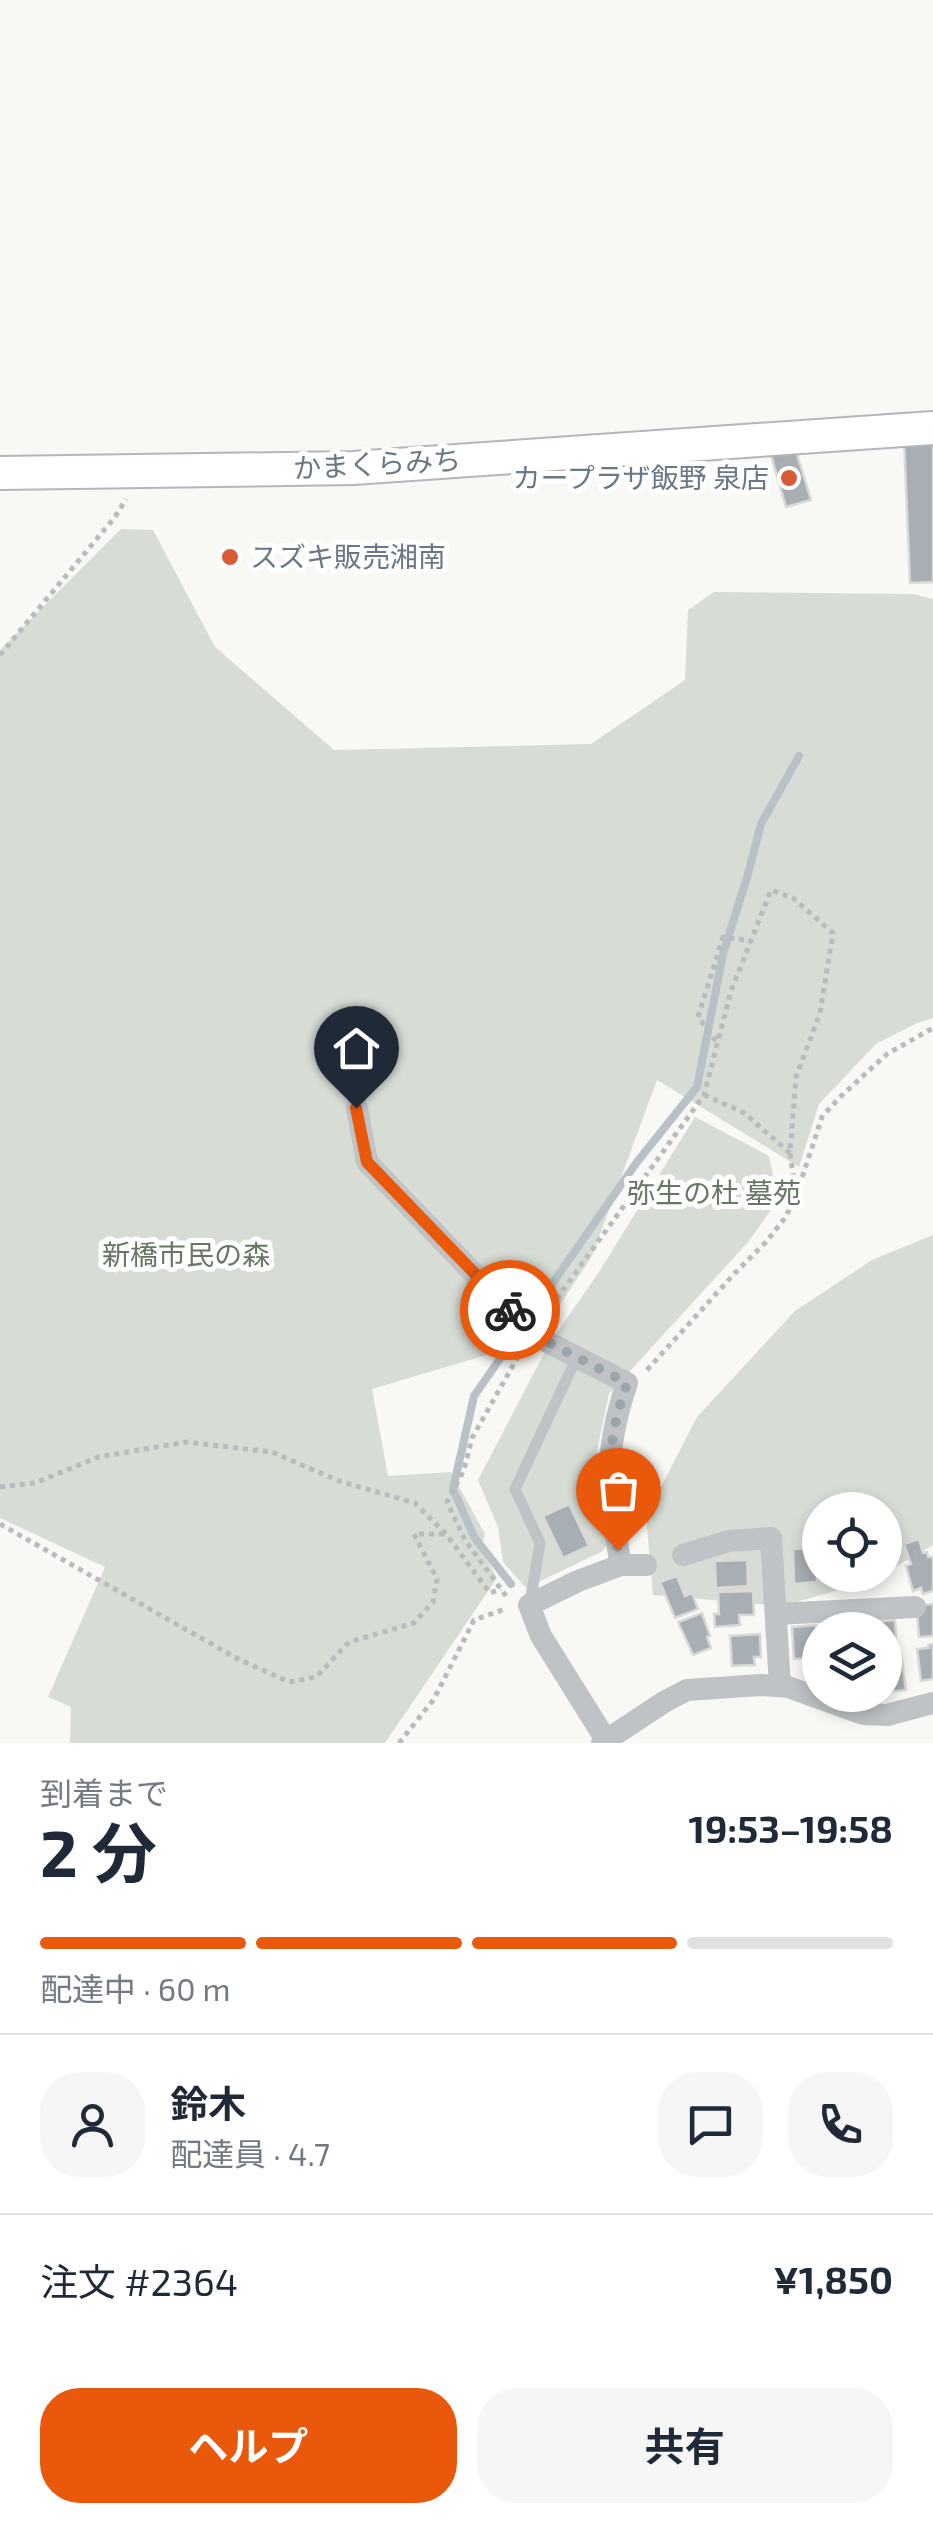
<!DOCTYPE html>
<html lang="ja">
<head>
<meta charset="utf-8">
<style>
	:root { --surface:#fff; --page:#f6f6f7; --text:#1f2937; --muted:#747a83; --line:#e0e1e3; --accent:#ea580c }
	body { margin:0; font-family:"Exo 2","Noto Sans JP",sans-serif; background:var(--page); color:var(--text); height:100vh; display:flex; flex-direction:column; font-size:38px; white-space:nowrap }
	* { box-sizing:border-box; margin:0 }
	p { font-size:32px; color:var(--muted) }
	.icon { flex:none; width:55px; height:55px; fill:none; stroke:currentColor; stroke-width:2; stroke-linecap:round; stroke-linejoin:round }
	.map { position:relative; height:1743px; overflow:hidden }
	.details { display:flex; flex-direction:column; background:var(--surface); flex:1 }
	.details>* { flex:none }
	.fabs { position:absolute; left:802px; top:1492px; display:grid; gap:20px }
	.fabs a { display:grid; place-items:center; width:100px; height:100px; border-radius:50%; background:var(--surface); box-shadow:0 5px 15px #0003; font-size:50px }
	.pin { position:absolute; display:grid; place-items:center; width:85px; height:85px; color:#fff; margin:-102px -42px; border-radius:50% 50% 50% 0; rotate:-45deg; box-shadow:0 0 10px #0007 }
	.pin .icon { rotate:45deg }
	.courier { position:absolute; display:grid; place-items:center; width:100px; height:100px; margin:-50px; border:8px solid #ea580c; border-radius:50%; background:#fff; color:#222; box-shadow:0 2px 12px #0007 }
	.head em { font-style:normal; font-weight:700 }
	.head div { display:flex; flex-direction:column-reverse }
	.head { display:flex; align-items:center; justify-content:space-between; height:170px; padding:0 40px }
	h1 { font-size:65px; font-weight:700; line-height:75px }
	.bar { display:grid; grid-template-columns:repeat(4,1fr); gap:15px 10px; align-content:center; height:120px; padding:0 40px }
	.bar i { height:12px; border-radius:8px; background:var(--line) }
	.bar .current { background:var(--accent) }
	.bar p { grid-column:span 4 }
	.line { display:flex; align-items:center; gap:25px; padding:0 40px; border-top:2px solid var(--line) }
	.line div { flex:1 }
	.round { display:grid; place-items:center; flex:none; width:105px; height:105px; border-radius:40px; background:var(--page) }
	.action { display:flex; gap:20px; margin-top:auto; padding:20px 40px }
	.action a { flex:1; height:115px; border-radius:40px; background:var(--accent); color:#fff; font-size:40px; font-weight:700; line-height:115px; text-align:center }
	.action a+a { background:var(--page); color:var(--text) }
	.map>svg:first-child { display:block }
	.green { fill:#d7dcd5 }
	.lines { fill:none; stroke-linecap:round; stroke-linejoin:round }
	.stream { stroke:#b8c2c6; stroke-width:8 }
	.building { fill:#a7aeb4; stroke:#d9d9d7; stroke-width:2.5 }
	.secondary-casing { stroke:#b1b7bb; stroke-width:36 }
	.path { stroke:#b9bcbe; stroke-width:5; stroke-dasharray:5 5; stroke-linecap:butt }
	.lane { stroke:#bfc3c6; stroke-width:11 }
	.street { stroke:#bfc3c6; stroke-width:22 }
	.secondary { stroke:#fff; stroke-width:32 }
	.done { stroke:#9ba5ac; stroke-width:10; stroke-dasharray:0 18 }
	.route { stroke:#ea580c; stroke-width:12 }
	.poi-dot { fill:#d75c36; stroke:#fff; stroke-width:4 }
	.labels { text-anchor:middle; stroke-width:10; stroke-linejoin:round; paint-order:stroke }
	.street-label { font-size:28px; fill:#697884; stroke:#fff }
	.poi-label { font-size:28px; fill:#697884; stroke:#fff; text-anchor:end }
	.park-label { font-size:28px; fill:#667763; stroke:#fff }
</style>
</head>
<body>
<div class="map">
<svg width="933" height="1743" viewBox="0 0 933 1743">
	<rect width="100%" height="100%" fill="#f8f8f5"/>
	<g class="green">
		<path d="M 121,529 L 153,530 L 215,647 L 334,750 L 591,744 L 685,680 L 688,610 L 714,592 L 913,594 L 933,599 L 933,1018 L 917,1023 L 876,1044 L 819,1104 L 799,1167 L 657,1080 L 592,1256 L 537,1340 L 372,1389 L 388,1476 L 451,1472 L 485,1534 L 481,1549 L 497,1578 L 385,1743 L 70,1743 L 71,1707 L 48,1697 L 105,1567 L 0,1518 L 0,650 Z"/>
		<path d="M 695,1117 L 769,1156 L 778,1200 L 749,1241 L 609,1394 L 593,1469 L 607,1544 L 603,1551 L 526,1588 L 503,1562 L 498,1527 L 478,1480 L 549,1344 L 599,1272 Z"/>
		<path d="M 933,1235 L 933,1545 L 885,1573 L 885,1510 L 820,1510 L 820,1575 L 882,1575 L 872,1581 L 781,1606 L 653,1595 L 646,1516 L 697,1417 L 795,1311 L 872,1260 Z"/>
	</g>
	<g class="lines">
		<path class="stream" d="M 511,1584 L 474,1537 L 453,1489 L 474,1396 L 637,1162 L 697,1087 L 723,954 L 748,874 L 761,824 L 799,756"/>
	</g>
	<g class="building">
		<path d="M 933,438 L 933,582 L 910,583 L 904,440 Z"/>
		<path d="M 795,448 L 811,500 L 786,507 L 771,455 Z"/>
		<path d="M 569,1504 L 589,1546 L 563,1558 L 543,1516 Z"/>
		<path d="M 919,1539 L 923,1553 L 927,1552 L 928,1557 L 933,1557 L 933,1591 L 923,1594 L 921,1588 L 913,1591 L 906,1566 L 911,1564 L 904,1544 Z"/>
		<path d="M 816,1548 L 817,1582 L 794,1584 L 793,1549 Z"/>
		<path d="M 747,1560 L 748,1586 L 716,1588 L 715,1561 Z"/>
		<path d="M 677,1576 L 685,1596 L 692,1593 L 698,1609 L 675,1618 L 660,1582 Z"/>
		<path d="M 753,1591 L 754,1615 L 739,1615 L 740,1625 L 715,1627 L 714,1614 L 719,1614 L 718,1592 Z"/>
		<path d="M 933,1604 L 933,1636 L 919,1637 L 917,1614 L 922,1605 Z"/>
		<path d="M 702,1613 L 710,1636 L 707,1637 L 711,1648 L 693,1655 L 678,1622 Z"/>
		<path d="M 895,1620 L 897,1649 L 885,1650 L 885,1630 L 857,1630 L 856,1623 Z"/>
		<path d="M 816,1625 L 817,1641 L 820,1641 L 820,1657 L 794,1659 L 792,1627 Z"/>
		<path d="M 760,1634 L 761,1657 L 754,1657 L 755,1665 L 732,1666 L 730,1636 Z"/>
		<path d="M 933,1644 L 933,1679 L 921,1681 L 917,1649 L 929,1648 L 928,1645 Z"/>
		<path d="M 901,1654 L 906,1690 L 886,1692 L 885,1655 Z"/>
	</g>
	<g class="lines">
		<defs>
			<path id="secondary" d="M 0,473 L 353,468 L 933,428"/>
		</defs>
		<use href="#secondary" class="secondary-casing"/>
		<g class="path">
			<path d="M 0,655 L 115,517 L 126,499"/>
			<path d="M 716,1041 L 698,1017 L 723,937 L 751,941"/>
			<path d="M 704,1095 L 743,1112 L 790,1153"/>
			<path d="M 545,1315 L 704,1095 L 731,991 L 771,890 L 793,898 L 833,933 L 820,1013 L 796,1077 L 790,1153 L 796,1196"/>
			<path d="M 647,1370 L 735,1273 L 766,1242 L 785,1218 L 796,1196 L 822,1117 L 839,1098 L 887,1054 L 933,1028"/>
			<path d="M 0,1487 L 35,1483 L 98,1457 L 186,1442 L 272,1452 L 339,1481 L 415,1503 L 446,1534 L 490,1593 L 501,1589"/>
			<path d="M 0,1524 L 238,1659 L 289,1682 L 316,1677 L 349,1642 L 414,1623 L 433,1602 L 437,1579 L 414,1534 L 446,1534"/>
			<path d="M 506,1596 L 465,1540 L 447,1502 L 464,1470 L 472,1438 L 520,1353"/>
			<path d="M 399,1743 L 434,1699 L 474,1620 L 505,1609"/>
		</g>
		<path class="lane" d="M 530,1603 L 540,1543 L 515,1489 L 577,1357"/>
		<g class="street">
			<path d="M 357,1108 L 367,1162 L 532,1334 L 627,1383 C 603,1454 607,1492 621,1565 L 578,1581 L 529,1605 L 541,1636 L 606,1740"/>
			<path d="M 683,1555 L 729,1541 L 771,1538 L 780,1686"/>
			<path d="M 621,1565 L 646,1565"/>
			<path d="M 776,1614 L 915,1607"/>
			<path d="M 602,1743 L 664,1702 L 687,1690 L 761,1685 L 788,1687 L 863,1714 L 887,1715 L 933,1703"/>
		</g>
		<use href="#secondary" class="secondary"/>
	</g>
	<g class="lines">
		<path class="done" d="M 510,1310 L 532,1334 L 627,1383 C 605,1448 606,1484 618,1550"/>
		<path class="route" d="M 356,1108 L 367,1162 L 510,1310"/>
	</g>
	<g class="poi-dot">
		<circle cx="789" cy="478" r="10"/>
		<circle cx="230" cy="557" r="10"/>
	</g>
	<g class="labels">
		<g class="street-label">
			<text transform="translate(377 464) rotate(-3)" y="10">かまくらみち</text>
		</g>
		<g class="poi-label">
			<text x="769" y="488">カープラザ飯野 泉店</text>
			<text x="250" y="567" text-anchor="start">スズキ販売湘南</text>
		</g>
		<g class="park-label">
			<text x="714" y="1203">弥生の杜 墓苑</text>
			<text x="186" y="1265">新橋市民の森</text>
		</g>
	</g>
</svg>
<div class="fabs">
<a><svg class="icon" aria-label="locate" viewBox="0 0 24 24"><circle cx="12" cy="12" r="6"/><path d="M12 2v4M12 18v4M2 12h4M18 12h4"/></svg></a>
<a><svg class="icon" aria-label="layers" viewBox="0 0 24 24"><path d="M12 4l9 5-9 5-9-5zM3 14l9 5 9-5"/></svg></a>
</div>
<div class="pin" style="left:618px;top:1550px;background:#ea580c"><svg class="icon" aria-label="bag" viewBox="0 0 24 24"><path d="M5 8h14l-1 12H6zM9 8a3 3 0 0 1 6 0"/></svg></div>
<div class="pin" style="left:356px;top:1108px;background:#1f2937"><svg class="icon" aria-label="home" viewBox="0 0 24 24"><path d="M3 11l9-7 9 7M6 9v11h12V9"/></svg></div>
<div class="courier" style="left:510px;top:1310px"><svg class="icon" aria-label="bike" viewBox="0 0 24 24"><circle cx="6" cy="16" r="4"/><circle cx="18" cy="16" r="4"/><path d="M6 16l4-8h5l3 8M10 8l3 8H6M13 5h3"/></svg></div>
</div>
<section class="details">
<div class="head"><div><h1>2 分</h1><p>到着まで</p></div><em>19:53–19:58</em></div>
<div class="bar"><i class="current"></i><i class="current"></i><i class="current"></i><i></i><p>配達中 · 60 m</p></div>
<div class="line" style="height:180px"><a class="round"><svg class="icon" aria-label="person" viewBox="0 0 24 24"><circle cx="12" cy="8" r="4"/><path d="M4 21q1-7 8-7t8 7"/></svg></a><div><b>鈴木</b><p>配達員 · 4.7</p></div><a class="round"><svg class="icon" aria-label="chat" viewBox="0 0 24 24"><path d="M4 5h16v11H9l-5 4z"/></svg></a><a class="round"><svg class="icon" aria-label="phone" viewBox="0 0 24 24"><path d="M5 4h4l2 5-3 2q2 4 5 5l2-3 5 2v4C11 20 4 13 5 4z"/></svg></a></div>
<div class="line" style="height:130px"><div>注文 #2364</div><b>¥1,850</b></div>
<div class="action"><a>ヘルプ</a><a>共有</a></div>
</section>
</body>
</html>
